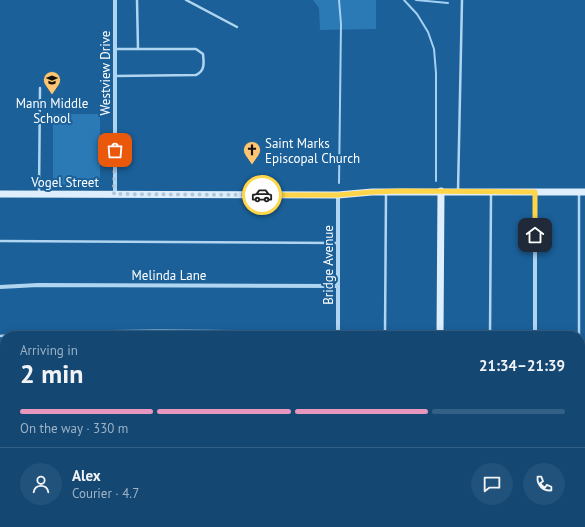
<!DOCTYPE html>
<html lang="en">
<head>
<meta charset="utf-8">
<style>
	:root { --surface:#144873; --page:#21527b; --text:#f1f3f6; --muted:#9db2c4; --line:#336085; --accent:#e797bd }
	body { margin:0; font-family:"PT Sans",sans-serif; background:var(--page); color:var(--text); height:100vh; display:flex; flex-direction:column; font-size:15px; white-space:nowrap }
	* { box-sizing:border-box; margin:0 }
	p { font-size:13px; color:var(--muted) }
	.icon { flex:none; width:22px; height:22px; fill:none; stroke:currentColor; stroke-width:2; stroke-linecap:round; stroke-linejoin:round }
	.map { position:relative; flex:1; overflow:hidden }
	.sheet { position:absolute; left:0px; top:331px; width:585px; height:196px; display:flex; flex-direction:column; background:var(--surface); border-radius:16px 16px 0 0; box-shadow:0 2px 10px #0003,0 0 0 1px var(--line) }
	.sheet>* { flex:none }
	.pin { position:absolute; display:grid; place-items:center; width:34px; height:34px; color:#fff; margin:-17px; border-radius:8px; box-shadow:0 2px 6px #0006 }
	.courier { position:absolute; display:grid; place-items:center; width:40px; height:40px; margin:-20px; border:3px solid #ffd54a; border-radius:50%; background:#fff; color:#222; box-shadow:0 1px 5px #0007 }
	.summary em { font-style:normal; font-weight:700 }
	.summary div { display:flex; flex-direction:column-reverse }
	.summary { display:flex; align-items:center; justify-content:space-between; height:68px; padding:0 20px }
	h1 { font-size:26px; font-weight:700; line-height:30px }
	.bar { display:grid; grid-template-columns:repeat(4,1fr); gap:6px 4px; align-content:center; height:48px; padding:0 20px }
	.bar i { height:5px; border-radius:3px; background:var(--line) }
	.bar .current { background:var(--accent) }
	.bar p { grid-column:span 4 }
	.line { display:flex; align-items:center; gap:10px; padding:0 20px; border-top:1px solid var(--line) }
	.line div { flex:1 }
	.round { display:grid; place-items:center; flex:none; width:42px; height:42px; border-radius:21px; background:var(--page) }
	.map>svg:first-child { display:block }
	.green { fill:#2b79b5 }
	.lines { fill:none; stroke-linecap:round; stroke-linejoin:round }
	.stream { stroke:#a3d1f3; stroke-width:2 }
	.lane { stroke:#b0d5f1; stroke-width:2.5 }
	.street { stroke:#b0d5f1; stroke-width:4 }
	.secondary { stroke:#deeefc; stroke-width:7 }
	.done { stroke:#afc7db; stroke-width:4; stroke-dasharray:0 7.2 }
	.route { stroke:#ffd54a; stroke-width:5 }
	.labels { text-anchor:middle; stroke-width:4; stroke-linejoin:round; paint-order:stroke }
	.street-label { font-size:13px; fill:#fff; stroke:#1b6099 }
	.poi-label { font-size:13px; fill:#fff; stroke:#1b6099 }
</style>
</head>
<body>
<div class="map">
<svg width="585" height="527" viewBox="0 0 585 527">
	<rect width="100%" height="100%" fill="#1b6099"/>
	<g class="green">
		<path d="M 313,0 L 376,0 L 376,29 L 320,30 L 319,8 Z"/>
		<path d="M 53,114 L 100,114 L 100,185 L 53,186 Z"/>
	</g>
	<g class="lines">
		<g class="stream">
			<path d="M 339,0 L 341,24 L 339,183"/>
			<path d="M 404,0 L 417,14 L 428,32 L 434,49 L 436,73 L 436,181"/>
			<path d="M 416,0 L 448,3"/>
		</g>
		<g class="lane">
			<path d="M 186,0 L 237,27"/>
			<path d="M 115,49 L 138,49"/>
			<path d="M 115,76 L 196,75 C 205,71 204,63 203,54 L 196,49 L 138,49 L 137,0"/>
			<path d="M 458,191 L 462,0"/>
			<path d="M 39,194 L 40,88"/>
			<path d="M 0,241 L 338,243"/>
			<path d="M 0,336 C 112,328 225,331 338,333"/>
			<path d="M 385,336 L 386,192"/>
			<path d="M 490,336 L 491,194"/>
			<path d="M 579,336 L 579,193"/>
			<path d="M 580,413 L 585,413"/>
			<path d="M 0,429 L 5,429"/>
			<path d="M 9,524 L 32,522"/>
			<path d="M 384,527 L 384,522"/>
			<path d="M 489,527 L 489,522"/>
			<path d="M 578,527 L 578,522"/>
		</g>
		<g class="street">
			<path d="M 115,194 L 115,0"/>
			<path d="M 0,287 L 38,285 L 338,286"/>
			<path d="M 338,336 L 338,195"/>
			<path d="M 535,336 L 535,192"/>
			<path d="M 0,382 L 5,382"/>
			<path d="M 0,475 L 5,474"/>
			<path d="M 0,509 L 5,518"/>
			<path d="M 7,522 L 10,527"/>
			<path d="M 336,527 L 336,522"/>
			<path d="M 534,527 L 534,522"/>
		</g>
		<g class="secondary">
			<path d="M 0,194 L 338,195 L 372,192 L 585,192"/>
			<path d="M 440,336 L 441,191"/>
			<path d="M 439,527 L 439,522"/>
		</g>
	</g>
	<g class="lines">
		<path class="done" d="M 115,150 L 114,194 L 262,195"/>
		<path class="route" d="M 262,195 L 338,195 L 372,192 L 400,191 L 535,192 L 535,235"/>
	</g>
	<defs>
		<symbol id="school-pin" viewBox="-11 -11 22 30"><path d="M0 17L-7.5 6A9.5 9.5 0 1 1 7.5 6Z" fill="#ffc570" stroke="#1b6099"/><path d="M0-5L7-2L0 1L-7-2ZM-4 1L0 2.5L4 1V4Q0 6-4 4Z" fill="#111"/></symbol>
		<symbol id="church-pin" viewBox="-11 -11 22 30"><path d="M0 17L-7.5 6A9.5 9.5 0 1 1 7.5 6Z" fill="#ffc570" stroke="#1b6099"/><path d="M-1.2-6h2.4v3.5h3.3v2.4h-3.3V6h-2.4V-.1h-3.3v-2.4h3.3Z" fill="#111"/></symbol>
	</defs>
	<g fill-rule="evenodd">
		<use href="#school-pin" x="42" y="70" width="20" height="27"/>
		<use href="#church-pin" x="242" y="140" width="20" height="27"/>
	</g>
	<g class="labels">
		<g class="street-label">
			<text transform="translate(105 73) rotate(-90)" y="5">Westview Drive</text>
			<text x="65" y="187">Vogel Street</text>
			<text transform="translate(328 265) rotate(-90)" y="5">Bridge Avenue</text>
			<text x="169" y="280">Melinda Lane</text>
		</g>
		<g class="poi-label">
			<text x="52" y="108">Mann Middle<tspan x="52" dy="15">School</tspan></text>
			<text x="265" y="148" text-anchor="start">Saint Marks<tspan x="265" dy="15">Episcopal Church</tspan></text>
		</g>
	</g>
</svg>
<div class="pin" style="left:115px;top:150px;background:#ea580c"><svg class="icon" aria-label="bag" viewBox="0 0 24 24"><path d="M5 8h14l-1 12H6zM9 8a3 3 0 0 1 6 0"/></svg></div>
<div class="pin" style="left:535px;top:235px;background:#1f2937"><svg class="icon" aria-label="home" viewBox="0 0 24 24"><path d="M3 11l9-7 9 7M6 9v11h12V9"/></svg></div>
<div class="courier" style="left:262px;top:195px"><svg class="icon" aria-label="car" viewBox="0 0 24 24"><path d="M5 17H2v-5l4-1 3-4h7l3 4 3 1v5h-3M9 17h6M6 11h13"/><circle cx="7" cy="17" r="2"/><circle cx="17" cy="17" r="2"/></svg></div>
<section class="sheet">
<div class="summary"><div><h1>2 min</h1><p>Arriving in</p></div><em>21:34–21:39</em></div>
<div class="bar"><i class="current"></i><i class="current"></i><i class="current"></i><i></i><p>On the way · 330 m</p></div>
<div class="line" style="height:72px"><a class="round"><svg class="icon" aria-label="person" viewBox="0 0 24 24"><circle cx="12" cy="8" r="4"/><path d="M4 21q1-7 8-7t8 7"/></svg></a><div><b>Alex</b><p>Courier · 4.7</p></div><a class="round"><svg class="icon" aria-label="chat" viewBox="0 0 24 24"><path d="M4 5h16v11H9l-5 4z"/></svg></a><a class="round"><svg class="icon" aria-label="phone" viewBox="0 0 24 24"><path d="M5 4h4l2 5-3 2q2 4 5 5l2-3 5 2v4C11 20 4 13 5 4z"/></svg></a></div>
</section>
</div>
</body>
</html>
